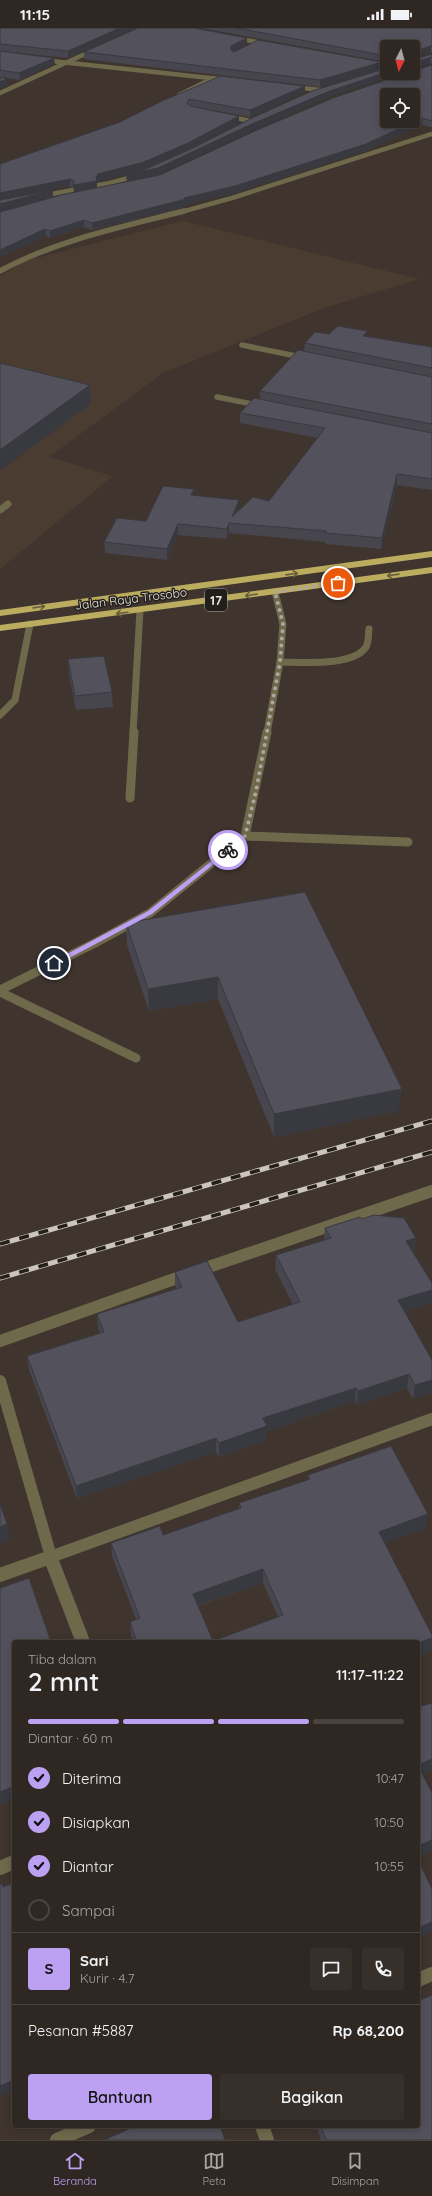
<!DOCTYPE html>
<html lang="id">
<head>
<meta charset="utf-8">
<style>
	:root { --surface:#2f2822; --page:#37302a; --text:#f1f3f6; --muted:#a7a6a5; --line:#4a4440; --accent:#bca0f2 }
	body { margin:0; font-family:Quicksand,sans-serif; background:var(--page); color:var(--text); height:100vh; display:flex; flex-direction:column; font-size:15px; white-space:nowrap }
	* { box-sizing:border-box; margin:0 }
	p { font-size:13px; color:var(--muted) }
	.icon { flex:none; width:22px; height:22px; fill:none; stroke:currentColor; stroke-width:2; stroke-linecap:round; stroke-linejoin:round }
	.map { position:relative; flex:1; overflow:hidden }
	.side { position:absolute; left:12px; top:1612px; width:408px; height:488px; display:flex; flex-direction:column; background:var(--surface); border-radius:4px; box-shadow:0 2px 10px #0003,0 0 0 1px var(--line) }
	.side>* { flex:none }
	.needle { width:26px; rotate:186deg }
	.fabs { position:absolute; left:380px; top:12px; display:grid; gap:8px }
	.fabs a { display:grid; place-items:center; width:40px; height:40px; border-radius:4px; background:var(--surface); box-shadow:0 2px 10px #0003,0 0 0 1px var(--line); font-size:20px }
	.pin { position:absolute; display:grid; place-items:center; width:34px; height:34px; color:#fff; margin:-17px; border:2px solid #fff; border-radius:50%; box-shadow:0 1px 4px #0007 }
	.courier { position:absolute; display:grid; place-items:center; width:40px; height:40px; margin:-20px; border:3px solid #bca0f2; border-radius:50%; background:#fff; color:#222; box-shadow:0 1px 5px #0007 }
	.head em { font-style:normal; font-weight:600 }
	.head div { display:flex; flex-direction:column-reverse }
	.head { display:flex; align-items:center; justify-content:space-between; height:68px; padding:0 16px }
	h1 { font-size:26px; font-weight:600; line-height:30px }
	.bar { display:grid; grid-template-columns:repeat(4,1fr); gap:6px 4px; align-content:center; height:48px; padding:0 16px }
	.bar i { height:5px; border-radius:3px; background:var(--line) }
	.bar .current { background:var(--accent) }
	.bar p { grid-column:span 4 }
	.line { display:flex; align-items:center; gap:10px; padding:0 16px; border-top:1px solid var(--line) }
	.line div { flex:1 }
	.round { display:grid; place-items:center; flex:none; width:42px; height:42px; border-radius:4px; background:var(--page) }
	ol { padding:0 16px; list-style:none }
	li { display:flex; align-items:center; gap:12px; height:44px }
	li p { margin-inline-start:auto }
	li .icon { padding:4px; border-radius:50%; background:var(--accent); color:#111; stroke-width:4 }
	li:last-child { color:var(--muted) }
	li i { width:22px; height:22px; border:2px solid var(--line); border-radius:50% }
	.cta { display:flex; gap:8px; margin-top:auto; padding:8px 16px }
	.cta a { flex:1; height:46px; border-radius:4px; background:var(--accent); color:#111; font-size:16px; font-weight:600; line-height:46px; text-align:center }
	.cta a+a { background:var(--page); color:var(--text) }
	.status { display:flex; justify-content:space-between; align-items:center; height:28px; padding:0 20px; background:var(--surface); direction:ltr }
	.status svg { height:11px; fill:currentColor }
	.menu { display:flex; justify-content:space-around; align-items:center; height:56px; border-top:1px solid var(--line); background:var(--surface); font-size:11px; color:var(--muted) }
	.menu a { display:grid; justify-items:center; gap:2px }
	.menu .current { color:var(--accent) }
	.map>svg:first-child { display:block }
	.built { fill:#4b3c31 }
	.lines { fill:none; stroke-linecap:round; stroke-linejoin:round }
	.minor-far5 { stroke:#6f694c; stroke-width:4.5 }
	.minor-far4 { stroke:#6f694c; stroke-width:5.5 }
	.minor-far3 { stroke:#6f694c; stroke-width:7 }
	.minor-far2 { stroke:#6f694c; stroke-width:9 }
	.minor-far1 { stroke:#6f694c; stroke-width:12 }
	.minor { stroke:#6f694c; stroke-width:14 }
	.highway { fill:#bcac60; fill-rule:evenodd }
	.rail-casing { stroke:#ccc5bf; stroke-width:5 }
	.rail { stroke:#221e1a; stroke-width:3.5; stroke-dasharray:10; stroke-linecap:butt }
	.wall { fill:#47464f; fill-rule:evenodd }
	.shaded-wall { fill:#393940 }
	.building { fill:#52515c; stroke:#393940; fill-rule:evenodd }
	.oneway { stroke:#675e3a }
	.route { fill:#bca0f2 }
	.done { stroke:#aea7a1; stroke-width:4; stroke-dasharray:0 7.2 }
	.labels { text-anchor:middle; stroke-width:3; stroke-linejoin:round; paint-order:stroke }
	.far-street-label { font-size:12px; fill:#eae4df; stroke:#221e1a }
	.shield { fill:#221e1a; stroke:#aea9a4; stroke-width:1 }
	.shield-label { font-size:13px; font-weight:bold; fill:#eae4df }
</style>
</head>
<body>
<div class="status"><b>11:15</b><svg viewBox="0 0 49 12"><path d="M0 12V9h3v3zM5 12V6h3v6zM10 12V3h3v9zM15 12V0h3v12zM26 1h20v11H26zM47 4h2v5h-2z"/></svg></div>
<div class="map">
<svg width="432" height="2112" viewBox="0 0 432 2112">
	<rect width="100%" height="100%" fill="#3f352e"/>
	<path class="built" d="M 183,193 L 419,251 L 324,280 L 163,345 L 49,429 L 113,448 L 0,541 L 0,248 L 25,233 Z"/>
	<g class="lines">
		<g class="minor-far5">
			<path d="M 235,10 L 268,16"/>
			<path d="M 42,32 L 229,52"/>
			<path d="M 368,34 L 387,38"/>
			<path d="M 292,59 L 320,62"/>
			<path d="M 0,65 L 96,21"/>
			<path d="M 179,67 L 213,50"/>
			<path d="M 227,88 L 250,93"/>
			<path d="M 41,168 L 110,155 L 139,147"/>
			<path d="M 181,184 L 232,170 L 432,106"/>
		</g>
		<g class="minor-far4">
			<path d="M 0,243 C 57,212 122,199 184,183"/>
			<path d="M 242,317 L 306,330"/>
			<path d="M 217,369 L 262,378"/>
		</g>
		<g class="minor-far3">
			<path d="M 0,482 L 8,476"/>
			<path d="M 280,634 C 301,634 353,639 366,619 C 369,614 368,607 369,601"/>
			<path d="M 0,687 L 15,672 L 30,596"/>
			<path d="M 133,705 L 140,582"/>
			<path d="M 267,705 L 280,634 L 283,596 L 275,564"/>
		</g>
		<g class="minor-far2">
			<path d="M 130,770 L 134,704"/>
			<path d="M 245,808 L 408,814"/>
			<path d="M 0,962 L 95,915 L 150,885 L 245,808 L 267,704"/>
			<path d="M 0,964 L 136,1030"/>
		</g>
		<g class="minor-far1">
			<path d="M 0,1313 L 188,1246 L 432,1163"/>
			<path d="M 0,1353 L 52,1532"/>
			<path d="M 42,1532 L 432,1391"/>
		</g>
		<g class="minor">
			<path d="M 51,1531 L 83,1614"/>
			<path d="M 0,1547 L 45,1531"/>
			<path d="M 0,1840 L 14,1834"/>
			<path d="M 418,1952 L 432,1946"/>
			<path d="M 262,2098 L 267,2112"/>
			<path d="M 57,2112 L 89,2098"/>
		</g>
		<g class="highway">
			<path d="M 432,523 L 432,529 L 0,588 L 0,582 Z"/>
			<path d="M 432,539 L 432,545 L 0,603 L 0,597 Z"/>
		</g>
		<defs>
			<g id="rail">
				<path d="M 0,1216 L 432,1093"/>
				<path d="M 0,1250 L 432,1124"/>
			</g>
		</defs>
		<use href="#rail" class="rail-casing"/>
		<use href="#rail" class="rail"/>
	</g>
	<g class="wall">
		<path d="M 0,0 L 135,0 L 68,30 L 0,23 Z"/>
		<path d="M 201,0 L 432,0 L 432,25 L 431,24 L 413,30 L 415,31 L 432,26 L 432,36 L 431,35 L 413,41 L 387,19 L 387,34 Z"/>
		<path d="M 247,10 L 247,16 L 233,24 L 382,34 L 381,41 L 320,59 L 84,31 L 84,24 Z"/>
		<path d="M 0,23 L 55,36 L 20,52 L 1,49 L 8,57 L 0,61 Z"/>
		<path d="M 432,37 L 432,99 L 422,97 L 366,123 L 235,165 L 187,176 L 187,178 L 184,179 L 93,202 L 84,199 L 50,210 L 46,208 L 0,229 L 0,184 L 160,147 Z"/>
		<path d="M 305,58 L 305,64 L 250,89 L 190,78 L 239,95 L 188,122 L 144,141 L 99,154 L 97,155 L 97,160 L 73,160 L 1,136 L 120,94 L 162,73 Z"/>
		<path d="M 329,306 L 367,308 L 432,319 L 432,462 L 397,457 L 381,521 L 325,516 L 325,514 L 229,505 L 227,511 L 178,507 L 167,532 L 105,525 L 104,514 L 146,493 L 194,468 L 238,482 L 269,473 L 318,410 L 240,395 L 240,385 L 260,371 L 260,363 L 304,324 L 305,315 Z"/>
		<path d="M 68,631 L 112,664 L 113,679 L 76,682 L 69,646 Z"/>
		<path d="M 305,864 L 399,1083 L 274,1109 L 218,971 L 149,983 L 127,917 L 126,895 Z"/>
		<path d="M 362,1191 L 416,1210 L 414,1224 L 413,1225 L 432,1255 L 432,1275 L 404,1284 L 432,1332 L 413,1371 L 407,1360 L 357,1377 L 355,1373 L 267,1403 L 267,1412 L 219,1429 L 216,1424 L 77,1471 L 29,1342 L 27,1328 L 100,1305 L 98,1300 L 97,1286 L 177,1261 L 175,1258 L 175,1244 L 238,1294 L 293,1277 L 275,1241 L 276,1227 L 324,1212 L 325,1200 Z"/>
		<path d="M 308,1447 L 426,1500 L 385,1514 L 431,1623 L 418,1628 L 418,1614 L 133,1614 L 131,1607 L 130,1594 L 136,1591 L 112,1528 L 111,1515 L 163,1507 L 239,1480 L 239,1475 L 308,1452 ZM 263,1555 L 278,1589 L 213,1613 L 198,1578 Z"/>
		<path d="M 316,2098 L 418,2098 L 432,2112 L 321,2112 Z"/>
	</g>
	<g class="shaded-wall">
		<path d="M 120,0 L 135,0 L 68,30 L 68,23 Z"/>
		<path d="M 247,10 L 247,16 L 231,25 L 231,28 L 231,18 Z"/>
		<path d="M 431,18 L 431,24 L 413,30 L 413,24 Z"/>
		<path d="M 431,29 L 431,35 L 413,41 L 413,35 Z"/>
		<path d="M 54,30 L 55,36 L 20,52 L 19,45 Z"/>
		<path d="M 382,34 L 381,41 L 320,59 L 320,52 Z"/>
		<path d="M 387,44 L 387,45 L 402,45 L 330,69 L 254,102 L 158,147 L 127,154 L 126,147 L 158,140 L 254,95 L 330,63 Z"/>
		<path d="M 7,51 L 8,57 L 0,61 L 0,54 Z"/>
		<path d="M 305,58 L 305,64 L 250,89 L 250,82 Z"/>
		<path d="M 239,88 L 239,95 L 188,122 L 144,141 L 99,154 L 97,155 L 97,160 L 74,165 L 73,157 L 96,149 L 98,146 Z"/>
		<path d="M 422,90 L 422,97 L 366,123 L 235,165 L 187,176 L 187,178 L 93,202 L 92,195 L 184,170 Z"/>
		<path d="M 70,151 L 70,158 L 0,172 L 0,165 Z"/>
		<path d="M 53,162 L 53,169 L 0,184 L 0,176 Z"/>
		<path d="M 84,192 L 84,199 L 50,210 L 50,203 Z"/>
		<path d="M 45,201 L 46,208 L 0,229 L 0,222 Z"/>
		<path d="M 367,303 L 367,313 L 363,308 Z"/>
		<path d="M 90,357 L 91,376 L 0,443 L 0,422 Z"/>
		<path d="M 397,446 L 397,457 L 381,521 L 382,510 Z"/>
		<path d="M 194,461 L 194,472 L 191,467 Z"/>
		<path d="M 239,472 L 238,482 L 232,489 Z"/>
		<path d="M 229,495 L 229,505 L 227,511 L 227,501 Z"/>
		<path d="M 178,496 L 178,507 L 167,532 L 167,521 Z"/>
		<path d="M 218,949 L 218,971 L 149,983 L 148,961 Z"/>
		<path d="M 402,1061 L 399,1083 L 274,1109 L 274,1086 Z"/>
		<path d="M 416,1210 L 414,1224 L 404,1227 L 406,1213 Z"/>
		<path d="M 432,1262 L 432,1275 L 396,1287 L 398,1272 Z"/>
		<path d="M 409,1346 L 407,1360 L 357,1377 L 358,1363 Z"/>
		<path d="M 432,1352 L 432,1365 L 413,1371 L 415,1357 Z"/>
		<path d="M 356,1360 L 355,1373 L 267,1403 L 267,1412 L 219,1429 L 219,1415 L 263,1390 Z"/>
		<path d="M 216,1410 L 216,1424 L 77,1471 L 76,1458 Z"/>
		<path d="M 428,1486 L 426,1500 L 378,1517 L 379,1504 Z"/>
		<path d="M 7,1496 L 10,1512 L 0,1515 L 0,1499 Z"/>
		<path d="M 263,1541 L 263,1555 L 193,1579 L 193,1566 Z"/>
		<path d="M 432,1610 L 432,1616 L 431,1623 L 418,1628 L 418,1615 Z"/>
		<path d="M 432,1731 L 432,1742 L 418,1748 L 418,1737 Z"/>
		<path d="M 12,1759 L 14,1766 L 14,1772 L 0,1777 L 0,1764 Z"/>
		<path d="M 432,1812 L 432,1823 L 418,1828 L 418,1818 Z"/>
		<path d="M 432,1894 L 432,1904 L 418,1910 L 418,1900 Z"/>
		<path d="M 14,2052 L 14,2062 L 0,2068 L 0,2058 Z"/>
	</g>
	<g class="building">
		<path d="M 0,0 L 120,0 L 68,23 L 0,16 Z"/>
		<path d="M 138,0 L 194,0 L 247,10 L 231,18 L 231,22 L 234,24 L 258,12 L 382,34 L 320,52 L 84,24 Z"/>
		<path d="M 236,0 L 432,0 L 432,18 L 431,18 L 413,24 L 413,19 L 387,19 L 387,28 Z"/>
		<path d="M 0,23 L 54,30 L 19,45 L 0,42 Z"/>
		<path d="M 432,26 L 432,29 L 413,35 L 413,30 L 415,31 Z"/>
		<path d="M 432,37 L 432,93 L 422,90 L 366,116 L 235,158 L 184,170 L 186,171 L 92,195 L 84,192 L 50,203 L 45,201 L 0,222 L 0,184 L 61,167 L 160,147 L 257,102 L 333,70 L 407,45 L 413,45 L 413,43 ZM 387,67 L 413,67 L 413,93 L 387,93 Z"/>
		<path d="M 387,40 L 387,44 L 330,63 L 254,95 L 158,140 L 126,147 L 146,141 L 191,121 L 252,90 L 312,63 Z"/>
		<path d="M 221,48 L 305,58 L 250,82 L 189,71 L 187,75 L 190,78 L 239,88 L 188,115 L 144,134 L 98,146 L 96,149 L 97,153 L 73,157 L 74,153 L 70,151 L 0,165 L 0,136 L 120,94 L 162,73 Z"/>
		<path d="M 0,49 L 7,51 L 0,54 Z"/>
		<path d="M 53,162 L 0,176 L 0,172 Z"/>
		<path d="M 338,298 L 367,303 L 363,308 L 432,319 L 432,340 L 305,315 L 315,304 L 329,306 Z"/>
		<path d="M 298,322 L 432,349 L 432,396 L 260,363 Z"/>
		<path d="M 0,335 L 90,357 L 0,422 Z"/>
		<path d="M 254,370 L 432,405 L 432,451 L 397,446 L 382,510 L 326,505 L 326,503 L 229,495 L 227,501 L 178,496 L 167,521 L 104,514 L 117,490 L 146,493 L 163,458 L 194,461 L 191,467 L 239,472 L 232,489 L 253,469 L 269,473 L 325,400 L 240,385 Z"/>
		<path d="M 104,628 L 112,664 L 75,668 L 68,631 Z"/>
		<path d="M 305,864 L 402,1061 L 274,1086 L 218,949 L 148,961 L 126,895 Z"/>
		<path d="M 374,1187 L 404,1190 L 416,1210 L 406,1213 L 432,1255 L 432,1262 L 398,1272 L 432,1332 L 432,1352 L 415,1357 L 409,1346 L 358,1363 L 356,1360 L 263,1390 L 267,1398 L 219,1415 L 216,1410 L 76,1458 L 27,1328 L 104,1304 L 97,1286 L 182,1259 L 175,1244 L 207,1233 L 238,1294 L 300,1274 L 276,1227 L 331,1210 L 325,1200 L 360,1189 L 362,1191 Z"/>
		<path d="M 391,1418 L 428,1486 L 379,1504 L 432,1607 L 432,1610 L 418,1615 L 418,1614 L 137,1614 L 130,1594 L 140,1590 L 111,1515 L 160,1498 L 163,1507 L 241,1480 L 239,1475 L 310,1451 L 308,1447 ZM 263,1541 L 283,1587 L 213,1613 L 193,1566 Z"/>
		<path d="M 0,1476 L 7,1496 L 0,1499 Z"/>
		<path d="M 29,1550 L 51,1614 L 14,1614 L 14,1761 L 13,1761 L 12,1759 L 0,1764 L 0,1560 Z"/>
		<path d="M 432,1675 L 432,1731 L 418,1737 L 432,1765 L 432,1812 L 418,1818 L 418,1679 Z"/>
		<path d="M 418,1831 L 432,1861 L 432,1894 L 418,1900 Z"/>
		<path d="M 14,1855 L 14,2052 L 0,2058 L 0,1856 L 2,1856 L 3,1859 Z"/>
		<path d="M 432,1967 L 432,2112 L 326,2112 L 321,2098 L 418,2098 L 418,1973 Z"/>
		<path d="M 131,2098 L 220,2098 L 225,2112 L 104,2112 L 131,2100 Z"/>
	</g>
	<defs><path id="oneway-shaft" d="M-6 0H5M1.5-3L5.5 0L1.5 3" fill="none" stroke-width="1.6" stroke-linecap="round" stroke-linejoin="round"/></defs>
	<g class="oneway">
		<use href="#oneway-shaft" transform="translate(292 546) rotate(-8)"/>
		<use href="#oneway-shaft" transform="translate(393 547) rotate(172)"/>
		<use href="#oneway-shaft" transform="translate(251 567) rotate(172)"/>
		<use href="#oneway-shaft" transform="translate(39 579) rotate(-8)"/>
		<use href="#oneway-shaft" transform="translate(122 585) rotate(173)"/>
	</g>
	<path class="route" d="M 228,820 L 230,823 L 152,886 L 56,937 L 52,937 L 52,934 L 148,883 Z"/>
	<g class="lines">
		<path class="done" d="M 228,822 L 245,808 L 256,763 L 280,634 L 283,596 L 275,564 L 338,555"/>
	</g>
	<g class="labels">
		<g class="far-street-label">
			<text transform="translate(131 571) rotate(-7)" y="4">Jalan Raya Trosobo</text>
		</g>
		<rect class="shield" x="205" y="561" width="22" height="22" rx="3"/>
		<g class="shield-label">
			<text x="216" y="577">17</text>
		</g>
	</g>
</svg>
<div class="fabs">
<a><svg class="needle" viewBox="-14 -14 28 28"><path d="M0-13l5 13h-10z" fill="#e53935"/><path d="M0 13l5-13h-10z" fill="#a7a6a5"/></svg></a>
<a><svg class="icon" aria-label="locate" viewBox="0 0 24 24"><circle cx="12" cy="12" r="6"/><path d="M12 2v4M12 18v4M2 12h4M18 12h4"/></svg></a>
</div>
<div class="pin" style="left:338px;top:555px;background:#ea580c"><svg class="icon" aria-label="bag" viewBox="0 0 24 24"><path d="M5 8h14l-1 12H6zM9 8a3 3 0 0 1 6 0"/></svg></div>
<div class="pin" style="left:54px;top:935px;background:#1f2937"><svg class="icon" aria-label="home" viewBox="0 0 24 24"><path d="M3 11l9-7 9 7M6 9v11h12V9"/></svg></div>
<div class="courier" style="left:228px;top:822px"><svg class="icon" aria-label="bike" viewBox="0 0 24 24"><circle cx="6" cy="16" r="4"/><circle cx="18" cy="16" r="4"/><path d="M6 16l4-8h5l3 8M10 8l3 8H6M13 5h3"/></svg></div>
<section class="side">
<div class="head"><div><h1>2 mnt</h1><p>Tiba dalam</p></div><em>11:17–11:22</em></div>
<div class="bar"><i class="current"></i><i class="current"></i><i class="current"></i><i></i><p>Diantar · 60 m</p></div>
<ol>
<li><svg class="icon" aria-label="check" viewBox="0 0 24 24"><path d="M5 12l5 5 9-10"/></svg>Diterima<p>10:47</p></li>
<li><svg class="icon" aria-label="check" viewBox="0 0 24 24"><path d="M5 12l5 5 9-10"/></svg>Disiapkan<p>10:50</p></li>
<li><svg class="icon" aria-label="check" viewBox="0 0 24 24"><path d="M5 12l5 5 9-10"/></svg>Diantar<p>10:55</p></li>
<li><i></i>Sampai</li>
</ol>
<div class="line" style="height:72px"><b class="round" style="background:var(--accent);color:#111">S</b><div><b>Sari</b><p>Kurir · 4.7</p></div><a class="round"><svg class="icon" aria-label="chat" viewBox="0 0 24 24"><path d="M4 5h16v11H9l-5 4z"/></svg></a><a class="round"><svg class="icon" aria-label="phone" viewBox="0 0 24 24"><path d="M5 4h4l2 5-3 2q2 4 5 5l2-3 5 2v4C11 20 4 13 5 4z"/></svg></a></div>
<div class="line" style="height:52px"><div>Pesanan #5887</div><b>Rp 68,200</b></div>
<div class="cta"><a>Bantuan</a><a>Bagikan</a></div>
</section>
</div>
<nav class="menu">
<a class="current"><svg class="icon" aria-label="home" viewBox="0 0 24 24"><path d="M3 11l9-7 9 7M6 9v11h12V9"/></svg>Beranda</a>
<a><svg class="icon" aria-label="map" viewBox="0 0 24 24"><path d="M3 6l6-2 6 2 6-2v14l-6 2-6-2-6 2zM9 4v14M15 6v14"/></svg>Peta</a>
<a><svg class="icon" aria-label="saved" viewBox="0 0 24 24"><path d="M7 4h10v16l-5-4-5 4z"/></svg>Disimpan</a>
</nav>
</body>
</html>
